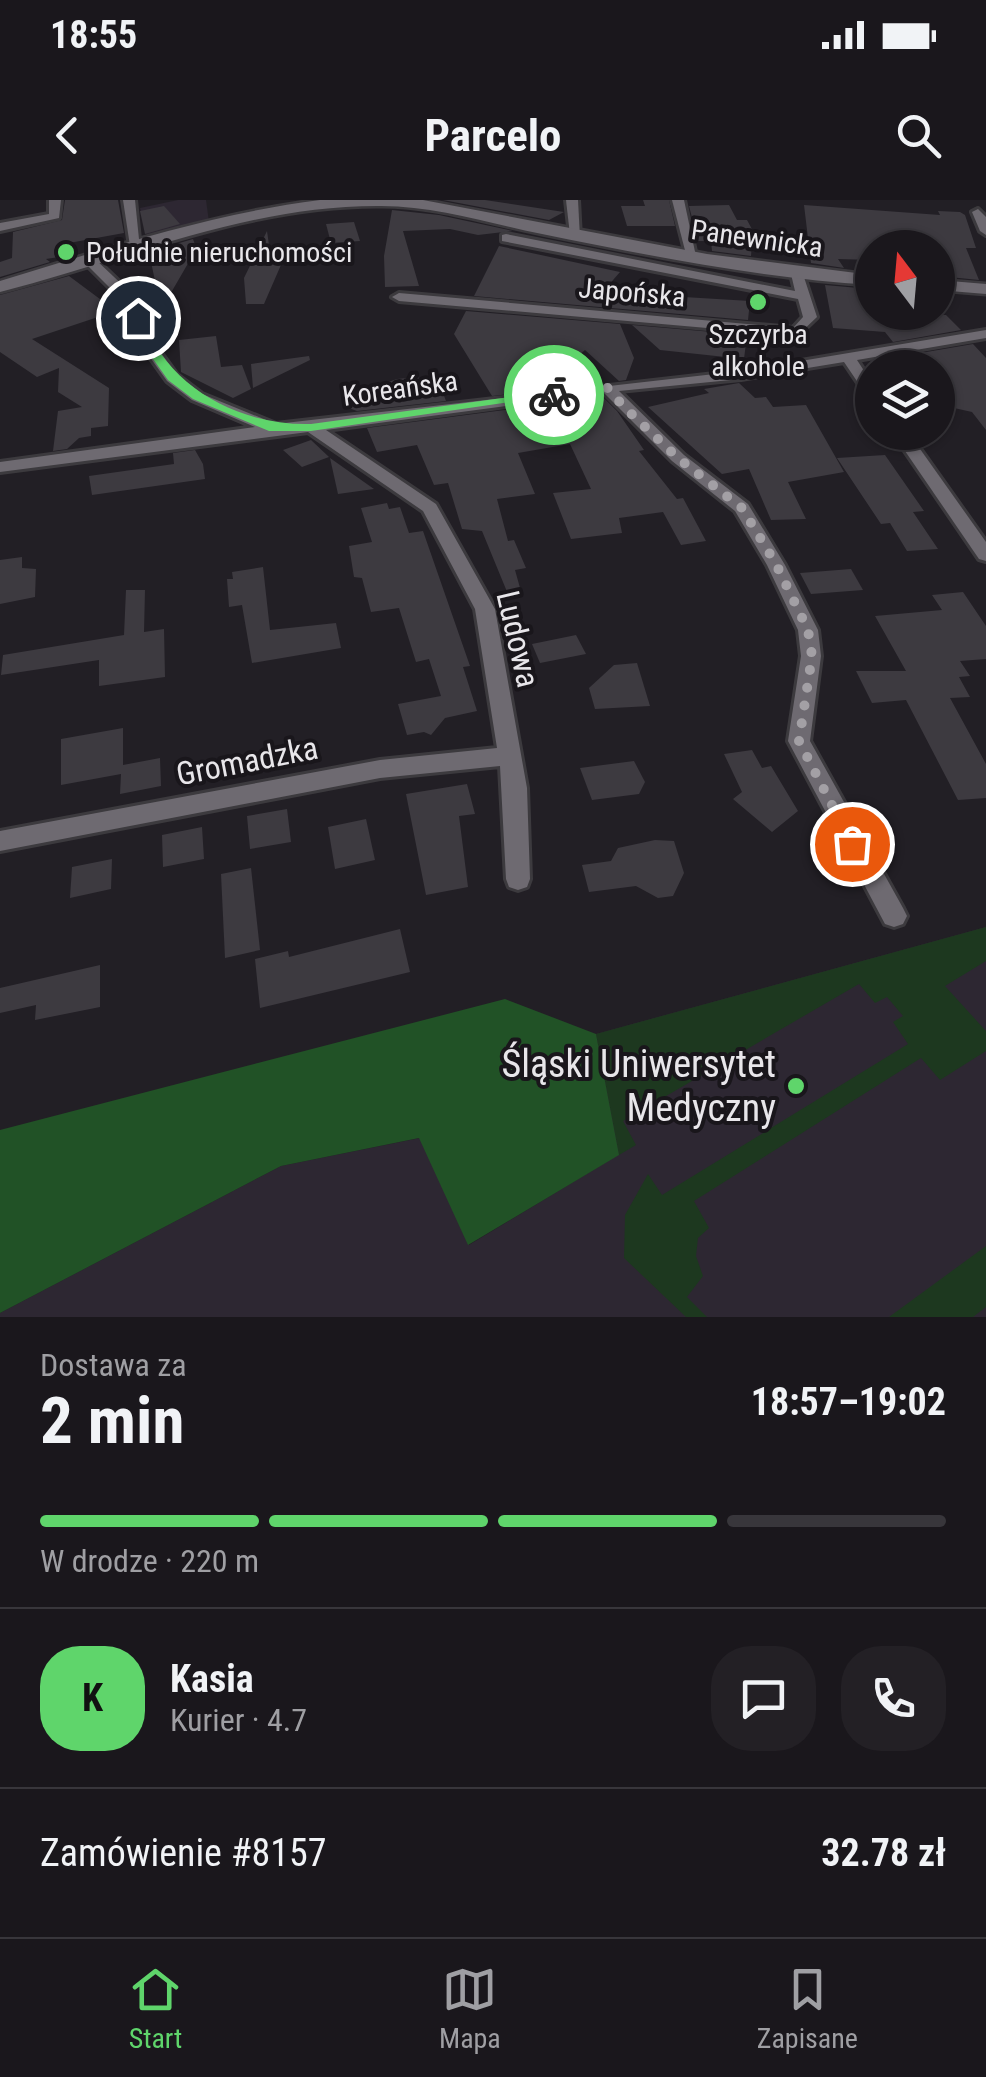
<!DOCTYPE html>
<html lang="pl">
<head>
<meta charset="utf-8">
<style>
	:root { --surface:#1a171c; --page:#232025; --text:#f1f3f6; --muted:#9f9fa3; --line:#38363b; --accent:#5fd56b }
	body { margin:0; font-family:"Roboto Condensed",sans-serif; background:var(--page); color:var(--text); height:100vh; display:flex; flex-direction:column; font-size:38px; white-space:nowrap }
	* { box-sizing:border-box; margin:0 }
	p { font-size:32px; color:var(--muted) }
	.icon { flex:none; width:55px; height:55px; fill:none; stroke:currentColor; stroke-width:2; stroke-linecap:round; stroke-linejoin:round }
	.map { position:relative; height:1117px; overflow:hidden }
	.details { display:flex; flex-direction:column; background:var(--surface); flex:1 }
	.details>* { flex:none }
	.needle { width:65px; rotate:344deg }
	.controls { position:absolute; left:855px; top:30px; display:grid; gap:20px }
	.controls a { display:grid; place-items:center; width:100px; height:100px; border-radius:50%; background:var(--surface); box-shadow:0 2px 8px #0004,0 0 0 2px var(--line); font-size:50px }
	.pin { position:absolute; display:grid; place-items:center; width:85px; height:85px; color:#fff; margin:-42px; border:5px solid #fff; border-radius:50%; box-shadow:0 2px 10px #0007 }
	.courier { position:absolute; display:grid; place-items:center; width:100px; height:100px; margin:-50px; border:8px solid #5fd56b; border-radius:50%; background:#fff; color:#222; box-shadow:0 2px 12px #0007 }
	.overview em { font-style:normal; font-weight:700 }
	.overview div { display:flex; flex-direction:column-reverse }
	.overview { display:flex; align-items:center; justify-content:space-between; height:170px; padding:0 40px }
	h1 { font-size:65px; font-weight:700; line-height:75px }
	.bar { display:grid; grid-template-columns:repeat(4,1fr); gap:15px 10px; align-content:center; height:120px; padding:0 40px }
	.bar i { height:12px; border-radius:8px; background:var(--line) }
	.bar .on { background:var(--accent) }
	.bar p { grid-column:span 4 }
	.line { display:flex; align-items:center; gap:25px; padding:0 40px; border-top:2px solid var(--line) }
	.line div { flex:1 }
	.round { display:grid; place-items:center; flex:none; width:105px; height:105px; border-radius:40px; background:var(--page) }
	.status { display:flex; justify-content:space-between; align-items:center; height:70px; padding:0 50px; background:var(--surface); direction:ltr }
	.status svg { height:28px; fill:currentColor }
	header { display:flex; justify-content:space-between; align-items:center; height:130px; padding:0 40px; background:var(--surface); font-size:45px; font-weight:700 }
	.menu { display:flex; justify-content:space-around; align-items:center; height:140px; border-top:2px solid var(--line); background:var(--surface); font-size:28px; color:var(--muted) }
	.menu a { display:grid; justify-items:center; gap:5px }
	.menu .on { color:var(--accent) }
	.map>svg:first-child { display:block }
	.built { fill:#2d2732 }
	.green { fill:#1d381f }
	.forest { fill:#215226 }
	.building { fill:#3d3a40 }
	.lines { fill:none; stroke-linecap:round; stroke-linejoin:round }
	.street-casing { stroke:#3c3a3e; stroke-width:6 }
	.secondary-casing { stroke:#3c3a3e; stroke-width:5 }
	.street { fill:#6e6a71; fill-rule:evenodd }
	.secondary { fill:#6e6a71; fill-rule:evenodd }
	.route { fill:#5fd56b }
	.done { stroke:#a3a0a5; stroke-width:10; stroke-dasharray:0 18 }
	.poi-dot { fill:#5fd56b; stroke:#19161b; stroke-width:4 }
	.labels { text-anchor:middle; stroke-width:8; stroke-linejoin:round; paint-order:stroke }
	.far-street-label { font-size:28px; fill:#e8e6ea; stroke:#19161b }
	.far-poi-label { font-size:28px; fill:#e8e6ea; stroke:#19161b; text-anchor:start }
	.street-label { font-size:32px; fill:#e8e6ea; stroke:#19161b }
	.near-poi-label { font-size:38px; fill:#e8e6ea; stroke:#19161b; text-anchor:end }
</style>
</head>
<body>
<div class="status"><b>18:55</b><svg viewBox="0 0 49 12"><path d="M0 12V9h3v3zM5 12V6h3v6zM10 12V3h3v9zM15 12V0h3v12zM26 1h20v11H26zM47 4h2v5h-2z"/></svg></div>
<header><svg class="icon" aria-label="back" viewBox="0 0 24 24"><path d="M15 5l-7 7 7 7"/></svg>Parcelo<svg class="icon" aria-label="search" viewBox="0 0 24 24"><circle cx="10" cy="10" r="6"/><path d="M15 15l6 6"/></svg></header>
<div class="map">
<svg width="986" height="1117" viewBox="0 0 986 1117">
	<rect width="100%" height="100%" fill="#221f25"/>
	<g class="built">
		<path d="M 178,0 L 206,0 L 209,22 L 147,36 L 140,8 Z"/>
		<path d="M 986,727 L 986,1117 L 0,1117 L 0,1113 L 281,966 L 420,938 L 469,1045 L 618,955 L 596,834 Z"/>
	</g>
	<g class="green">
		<path d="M 986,727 L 986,761 L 945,786 L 986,831 L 986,851 L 940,880 L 921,858 L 694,1001 L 709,1028 L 698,1038 L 696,1056 L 703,1076 L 687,1097 L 707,1117 L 686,1117 L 624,1058 L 625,1015 L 648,974 L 662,995 L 908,844 L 893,822 L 903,816 L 887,797 L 875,803 L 859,784 L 623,921 L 636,945 L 619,955 L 596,834 Z"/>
		<path d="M 986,1046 L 986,1107 L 973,1117 L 889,1117 Z"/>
	</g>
	<path class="forest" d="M 505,799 L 596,834 L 619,955 L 468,1045 L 419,938 L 281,966 L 0,1113 L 0,930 Z"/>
	<g class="building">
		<path d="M 65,0 L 118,0 L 124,33 L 69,43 L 72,55 L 46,59 L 50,62 L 0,77 L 0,62 L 12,58 L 13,32 L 62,20 Z"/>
		<path d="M 443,0 L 485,0 L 564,12 L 549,20 Z"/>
		<path d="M 643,0 L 669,0 L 675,26 L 627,26 L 621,6 L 645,6 Z"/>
		<path d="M 729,5 L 737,20 L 747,20 L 753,31 L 751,56 L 712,51 L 711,41 L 698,41 L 689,6 Z"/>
		<path d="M 804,5 L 940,15 L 938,11 L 960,12 L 965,15 L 976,48 L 966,48 L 979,80 L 949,77 L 938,48 L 872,48 L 872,60 L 838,59 L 844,68 L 811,63 Z"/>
		<path d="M 164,6 L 180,24 L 145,34 L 140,11 Z"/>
		<path d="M 392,10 L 439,15 L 513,31 L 478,35 L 450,29 L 403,31 L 419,86 L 385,87 L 384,56 Z"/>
		<path d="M 354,22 L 360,41 L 331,43 L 326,24 Z"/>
		<path d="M 267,31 L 271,59 L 284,58 L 264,104 L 246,104 L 244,78 Z"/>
		<path d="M 193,39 L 200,59 L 190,60 L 161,110 L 149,52 Z"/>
		<path d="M 499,46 L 620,72 L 607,87 L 651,91 L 651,95 L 750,101 L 748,120 L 474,96 Z"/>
		<path d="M 69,76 L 116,111 L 32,139 L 109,188 L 108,226 L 91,228 L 91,236 L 79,238 L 67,249 L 53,251 L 58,211 L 82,207 L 58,192 L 59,168 L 37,177 L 0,152 L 0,95 Z"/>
		<path d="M 825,85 L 859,88 L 867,112 L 946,115 L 961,130 L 893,142 L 885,132 L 833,128 Z"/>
		<path d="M 466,111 L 620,124 L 634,158 L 626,180 L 619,181 L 585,150 L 578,156 L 597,184 L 492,196 L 454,134 Z"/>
		<path d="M 632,125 L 747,135 L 744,159 L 660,150 Z"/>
		<path d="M 216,136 L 221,167 L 242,165 L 251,189 L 233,198 L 181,172 L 179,140 Z"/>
		<path d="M 973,144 L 986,158 L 986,230 L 972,212 L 954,208 L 938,186 L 938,168 L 911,167 L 903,156 Z"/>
		<path d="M 309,156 L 310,160 L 253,188 L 251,164 Z"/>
		<path d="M 418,177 L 425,190 L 441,188 L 446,201 L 357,211 L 346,207 L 357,199 L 352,194 L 397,179 Z"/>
		<path d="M 739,183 L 755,198 L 766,197 L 773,207 L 806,205 L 844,272 L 788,282 L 806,319 L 771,320 L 749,269 L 722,274 L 648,207 L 709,193 L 704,189 Z"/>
		<path d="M 603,197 L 617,211 L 644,250 L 639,251 L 677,299 L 683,298 L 706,341 L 681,345 L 663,312 L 619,318 L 622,333 L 571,339 L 553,293 L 591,289 L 570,244 L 518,253 L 535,294 L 497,299 L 508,341 L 514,340 L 526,368 L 515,370 L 522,395 L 510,399 L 482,331 L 462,329 L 448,283 L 434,285 L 417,245 L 377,252 L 367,228 Z"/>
		<path d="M 311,240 L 329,257 L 302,267 L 283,250 Z"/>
		<path d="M 195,250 L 203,264 L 205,279 L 92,295 L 89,276 L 174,264 L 173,253 Z"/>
		<path d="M 885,255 L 924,311 L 913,312 L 938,349 L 907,351 L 890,323 L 881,324 L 837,258 Z"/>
		<path d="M 330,258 L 374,289 L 338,294 Z"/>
		<path d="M 387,303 L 389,309 L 400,307 L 409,333 L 423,331 L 470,466 L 463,467 L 477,511 L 445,518 L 431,535 L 424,532 L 407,535 L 398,504 L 441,496 L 429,459 L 416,462 L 399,408 L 371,412 L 362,378 L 354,377 L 349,346 L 372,342 L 361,308 Z"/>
		<path d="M 22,357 L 22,368 L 36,369 L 35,397 L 0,404 L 0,360 Z"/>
		<path d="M 263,367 L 270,430 L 336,423 L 341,448 L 252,463 L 242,405 L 229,407 L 227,379 L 233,379 L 232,372 Z"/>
		<path d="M 851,369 L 863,390 L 811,394 L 800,373 Z"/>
		<path d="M 126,390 L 145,390 L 144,432 L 164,429 L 165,477 L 99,486 L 99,460 L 1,475 L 3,455 L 124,435 Z"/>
		<path d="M 963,392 L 986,426 L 986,459 L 960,461 L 970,476 L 959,477 L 970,497 L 950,498 L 986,564 L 986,598 L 958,600 L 906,500 L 872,503 L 856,471 L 906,471 L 875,416 L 942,410 L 932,395 Z"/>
		<path d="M 576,435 L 586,454 L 540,463 L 532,444 Z"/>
		<path d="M 637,463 L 650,506 L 595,509 L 589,488 L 614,465 Z"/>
		<path d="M 123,528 L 123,565 L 160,558 L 161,586 L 120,594 L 121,574 L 61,585 L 61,539 Z"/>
		<path d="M 752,550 L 762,568 L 771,566 L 798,611 L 772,632 L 733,599 L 742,592 L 724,554 Z"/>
		<path d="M 634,561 L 645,582 L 639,594 L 592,600 L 580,568 Z"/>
		<path d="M 467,584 L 475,614 L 459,616 L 468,687 L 426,695 L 406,594 Z"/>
		<path d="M 287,609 L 291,642 L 250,649 L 247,616 Z"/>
		<path d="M 366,619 L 375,660 L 335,669 L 328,627 Z"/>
		<path d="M 202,627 L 204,659 L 163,667 L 162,635 Z"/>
		<path d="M 655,640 L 674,641 L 684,673 L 673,696 L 658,698 L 636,686 L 589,692 L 582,665 L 611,661 L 618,648 Z"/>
		<path d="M 112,659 L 111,689 L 70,698 L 72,667 Z"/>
		<path d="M 251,668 L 260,750 L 225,758 L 221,674 Z"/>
		<path d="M 400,729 L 410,772 L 260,808 L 255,759 L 288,751 L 289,757 Z"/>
		<path d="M 100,765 L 100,807 L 35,820 L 36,805 L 0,813 L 0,788 Z"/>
	</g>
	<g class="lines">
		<defs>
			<g id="street">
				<path d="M 49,0 L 61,0 L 59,18 L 0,31 L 0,23 L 49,14 Z"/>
				<path d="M 123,0 L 135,0 L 140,49 L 130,46 Z"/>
				<path d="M 566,0 L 578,0 L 580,38 L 570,35 Z"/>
				<path d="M 672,0 L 684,0 L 697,61 L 687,58 Z"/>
				<path d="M 978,9 L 986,17 L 986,35 L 980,31 L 972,12 Z"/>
				<path d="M 506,34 L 795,91 L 791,74 L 802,71 L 817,117 L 797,136 L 399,101 L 392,97 L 399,93 L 793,128 L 803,117 L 798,99 L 502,41 L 502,35 Z"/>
				<path d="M 86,58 L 94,58 L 132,94 L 153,142 L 177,175 L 202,194 L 276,224 L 741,171 L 986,130 L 986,138 L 857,160 L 872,183 L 872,198 L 867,196 L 844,162 L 741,179 L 619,191 L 684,255 L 748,304 L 785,365 L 818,430 L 821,456 L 810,541 L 903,708 L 907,716 L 903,724 L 894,727 L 885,724 L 788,541 L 801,456 L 798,430 L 767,365 L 735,311 L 672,261 L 604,193 L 326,230 L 436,304 L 495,409 L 527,588 L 530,679 L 527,687 L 518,690 L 509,687 L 506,679 L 500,566 L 380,578 L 0,651 L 0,631 L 380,560 L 497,548 L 475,409 L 423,311 L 308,232 L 0,272 L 0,262 L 255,227 L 192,200 L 167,181 L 139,142 L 121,99 L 86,64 Z"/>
				<path d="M 892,232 L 908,232 L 986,342 L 986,361 L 979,359 Z"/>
			</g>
			<g id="secondary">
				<path d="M 320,0 L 423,0 L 707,54 L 872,75 L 872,85 C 761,78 651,56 542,34 C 487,23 433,5 377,6 C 245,6 126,60 0,92 L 0,81 C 105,49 210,14 320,0 Z"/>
				<path d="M 938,80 L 986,84 L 986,94 L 938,90 Z"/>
			</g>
		</defs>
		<use href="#street" class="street-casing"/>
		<use href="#secondary" class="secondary-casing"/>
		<use href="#street" class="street"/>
		<use href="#secondary" class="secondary"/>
	</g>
	<path class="route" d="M 138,115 L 143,118 C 166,187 240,226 311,224 L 554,191 L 559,195 L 311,231 L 269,231 L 193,199 L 168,180 L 141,142 L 133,118 Z"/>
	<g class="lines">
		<path class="done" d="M 554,195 L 608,188 L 623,206 L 678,258 L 742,308 L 776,364 L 808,430 L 812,456 L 799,541 L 852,644"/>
	</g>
	<g class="poi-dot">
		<circle cx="66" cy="52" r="10"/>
		<circle cx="758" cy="102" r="10"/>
		<circle cx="796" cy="886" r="10"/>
	</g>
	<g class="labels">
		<g class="far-street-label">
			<text transform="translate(757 38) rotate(8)" y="10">Panewnicka</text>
			<text transform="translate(632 92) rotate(5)" y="10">Japońska</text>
			<text transform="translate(400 188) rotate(-8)" y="10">Koreańska</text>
		</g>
		<g class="far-poi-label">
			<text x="86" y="62">Południe nieruchomości</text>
			<text x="758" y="144" text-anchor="middle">Szczyrba<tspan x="758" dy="32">alkohole</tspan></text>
		</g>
		<g class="street-label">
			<text transform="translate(518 439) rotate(77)" y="11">Ludowa</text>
			<text transform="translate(247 561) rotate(-11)" y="11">Gromadzka</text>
		</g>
		<g class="near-poi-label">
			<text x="776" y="877">Śląski Uniwersytet<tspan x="776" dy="44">Medyczny</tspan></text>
		</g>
	</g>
</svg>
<div class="controls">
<a><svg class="needle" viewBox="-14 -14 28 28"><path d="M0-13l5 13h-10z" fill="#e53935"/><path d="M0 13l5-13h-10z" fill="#9f9fa3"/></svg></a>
<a><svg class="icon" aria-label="layers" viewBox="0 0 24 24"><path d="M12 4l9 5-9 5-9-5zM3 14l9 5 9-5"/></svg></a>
</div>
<div class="pin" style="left:852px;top:644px;background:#ea580c"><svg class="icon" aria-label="bag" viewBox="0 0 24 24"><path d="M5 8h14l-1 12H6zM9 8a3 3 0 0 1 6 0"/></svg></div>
<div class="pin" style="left:138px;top:118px;background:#1f2937"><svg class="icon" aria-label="home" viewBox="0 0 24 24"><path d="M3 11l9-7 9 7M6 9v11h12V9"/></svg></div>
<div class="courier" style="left:554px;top:195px"><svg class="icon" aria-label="bike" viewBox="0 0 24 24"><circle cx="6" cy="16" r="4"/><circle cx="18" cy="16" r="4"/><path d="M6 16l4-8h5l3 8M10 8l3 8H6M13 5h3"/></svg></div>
</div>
<section class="details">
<div class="overview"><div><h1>2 min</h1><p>Dostawa za</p></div><em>18:57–19:02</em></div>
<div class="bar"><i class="on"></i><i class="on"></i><i class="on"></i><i></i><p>W drodze · 220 m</p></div>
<div class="line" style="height:180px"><b class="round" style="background:var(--accent);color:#111">K</b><div><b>Kasia</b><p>Kurier · 4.7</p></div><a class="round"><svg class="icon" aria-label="chat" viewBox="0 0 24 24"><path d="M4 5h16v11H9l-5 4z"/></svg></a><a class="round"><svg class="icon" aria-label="phone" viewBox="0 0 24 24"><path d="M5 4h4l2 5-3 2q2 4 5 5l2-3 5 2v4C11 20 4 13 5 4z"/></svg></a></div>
<div class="line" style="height:130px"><div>Zamówienie #8157</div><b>32.78 zł</b></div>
</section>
<nav class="menu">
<a class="on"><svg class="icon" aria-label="home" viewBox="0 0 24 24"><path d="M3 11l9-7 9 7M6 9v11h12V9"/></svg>Start</a>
<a><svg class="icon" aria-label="map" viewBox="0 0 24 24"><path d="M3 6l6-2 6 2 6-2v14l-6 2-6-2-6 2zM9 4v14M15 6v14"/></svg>Mapa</a>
<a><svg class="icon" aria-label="saved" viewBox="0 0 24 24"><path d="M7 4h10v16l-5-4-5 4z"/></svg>Zapisane</a>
</nav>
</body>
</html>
